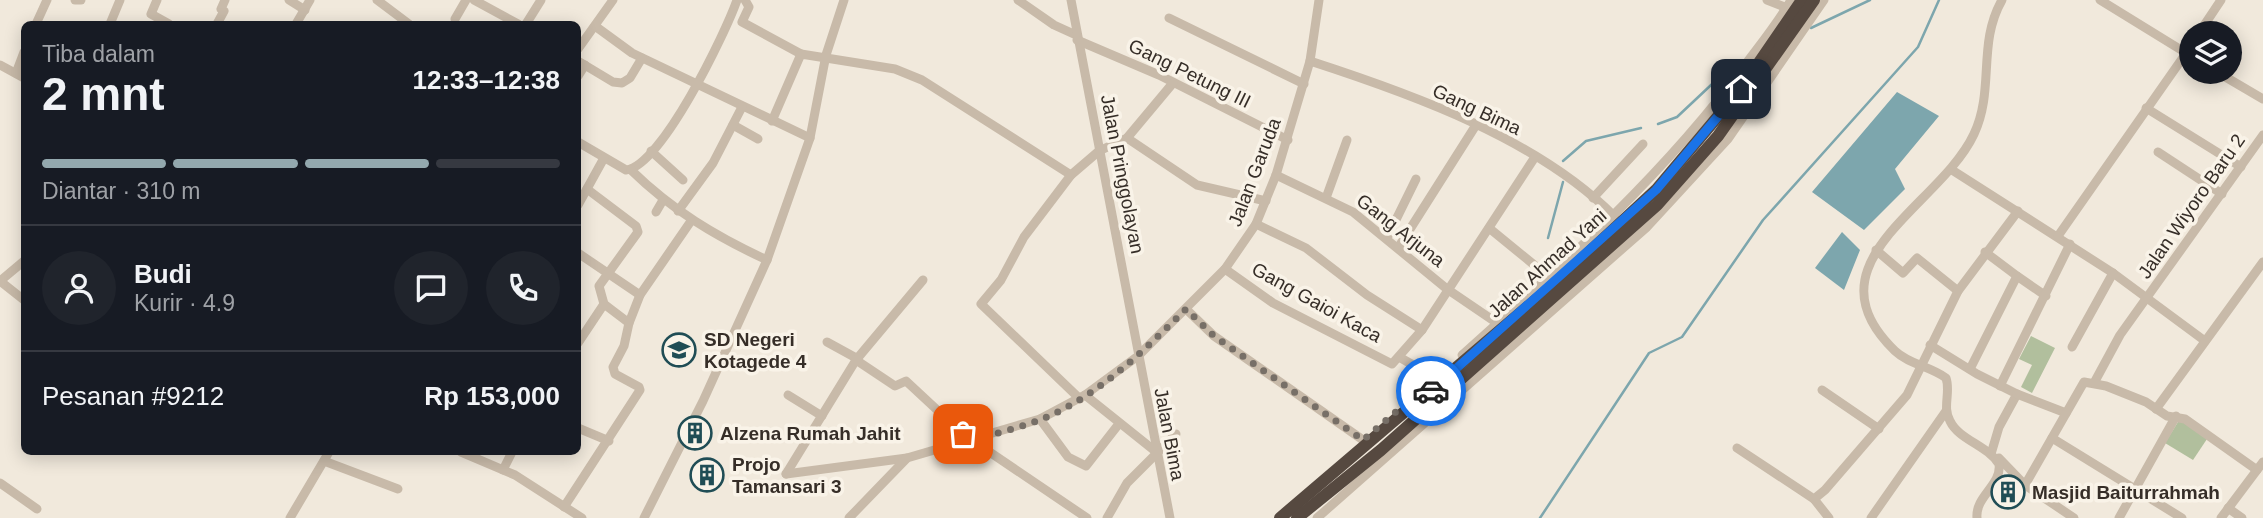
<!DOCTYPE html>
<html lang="id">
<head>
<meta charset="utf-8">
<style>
	:root { --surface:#171b24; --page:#20242c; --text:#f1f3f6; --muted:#9ea1a6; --line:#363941; --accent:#93a8ae }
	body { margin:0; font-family:Helvetica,sans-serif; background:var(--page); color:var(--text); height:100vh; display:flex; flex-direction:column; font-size:26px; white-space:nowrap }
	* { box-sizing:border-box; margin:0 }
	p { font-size:23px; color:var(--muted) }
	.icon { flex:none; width:38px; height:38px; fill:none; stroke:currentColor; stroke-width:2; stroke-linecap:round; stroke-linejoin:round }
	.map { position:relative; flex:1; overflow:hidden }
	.panel { position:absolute; left:21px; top:21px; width:560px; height:434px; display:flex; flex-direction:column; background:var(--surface); border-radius:10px; box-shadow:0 4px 18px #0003 }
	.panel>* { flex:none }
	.controls { position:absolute; left:2179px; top:21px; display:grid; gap:14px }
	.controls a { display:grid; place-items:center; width:63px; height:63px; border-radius:50%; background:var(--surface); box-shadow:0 4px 18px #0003; font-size:35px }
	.pin { position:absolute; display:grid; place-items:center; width:60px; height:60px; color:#fff; margin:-30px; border-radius:14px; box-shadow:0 4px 10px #0006 }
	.courier { position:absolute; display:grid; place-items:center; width:70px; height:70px; margin:-35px; border:5px solid #1a73e8; border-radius:50%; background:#fff; color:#222; box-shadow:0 2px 9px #0007 }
	.head em { font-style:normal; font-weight:700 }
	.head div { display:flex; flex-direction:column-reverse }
	.head { display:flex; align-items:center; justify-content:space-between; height:119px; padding:0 21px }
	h1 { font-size:46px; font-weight:700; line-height:52px }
	.bar { display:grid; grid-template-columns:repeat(4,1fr); gap:10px 7px; align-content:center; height:84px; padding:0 21px }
	.bar i { height:9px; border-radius:5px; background:var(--line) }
	.bar .on { background:var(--accent) }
	.bar p { grid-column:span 4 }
	.line { display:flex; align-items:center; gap:18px; padding:0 21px; border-top:2px solid var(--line) }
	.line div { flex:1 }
	.round { display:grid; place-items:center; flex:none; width:74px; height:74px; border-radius:37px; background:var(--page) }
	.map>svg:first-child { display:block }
	.green { fill:#b1bf9d }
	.water { fill:#7da6ad }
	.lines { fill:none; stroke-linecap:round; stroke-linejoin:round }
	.stream { stroke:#7da6ad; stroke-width:2.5 }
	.minor { stroke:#c8baa9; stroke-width:9 }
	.highway { stroke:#564940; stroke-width:12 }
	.done { stroke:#776f67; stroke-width:7; stroke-dasharray:0 12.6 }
	.route { stroke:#1a73e8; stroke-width:9 }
	.labels { text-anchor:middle; stroke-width:7; stroke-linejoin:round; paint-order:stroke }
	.street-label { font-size:19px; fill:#362e28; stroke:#f9f3e8 }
	.poi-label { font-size:19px; font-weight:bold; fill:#362e28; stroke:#f9f3e8; text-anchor:start }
</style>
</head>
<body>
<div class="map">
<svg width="2263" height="518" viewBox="0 0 2263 518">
	<rect width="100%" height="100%" fill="#f1e9dc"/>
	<g class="green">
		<path d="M 2031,336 L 2055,348 L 2032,393 L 2021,387 L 2032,365 L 2019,359 Z"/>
		<path d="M 2178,422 L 2184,422 L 2207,439 L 2193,460 L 2165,443 Z"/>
	</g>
	<g class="water">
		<path d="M 1897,92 L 1939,116 L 1895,169 L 1905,189 L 1864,230 L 1812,192 Z"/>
		<path d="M 1842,232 L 1860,250 L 1844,290 L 1815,268 Z"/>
	</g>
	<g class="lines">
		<g class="stream">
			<path d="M 1811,28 L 1870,0"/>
			<path d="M 1658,124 L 1677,117 L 1727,70"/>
			<path d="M 1563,161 L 1586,141 L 1641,128"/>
			<path d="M 1548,238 L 1563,182"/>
			<path d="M 1540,518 L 1649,353 L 1682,337 L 1763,220 L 1918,47 L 1939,0"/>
		</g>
		<g class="minor">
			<path d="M 75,0 L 81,0"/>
			<path d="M 157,0 L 151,14 L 169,24"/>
			<path d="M 289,0 L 305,10"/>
			<path d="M 377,0 L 409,24"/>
			<path d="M 474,0 L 518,24"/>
			<path d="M 745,0 L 749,7 L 742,22 L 801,54"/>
			<path d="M 1018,0 L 1054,25 L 1076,35"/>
			<path d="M 1071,0 L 1170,518"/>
			<path d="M 1767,0 L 1787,8"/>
			<path d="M 2100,0 L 2191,56"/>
			<path d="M 1169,18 L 1304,84"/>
			<path d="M 455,19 L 466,0"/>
			<path d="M 36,24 L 47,0"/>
			<path d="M 110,24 L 120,0"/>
			<path d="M 217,24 L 224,11 L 221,9 L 225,0"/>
			<path d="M 296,24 L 310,0"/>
			<path d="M 526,24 L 541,0"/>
			<path d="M 595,26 L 632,53 L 810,138"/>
			<path d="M 2199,33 L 2221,0"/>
			<path d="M 1077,40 L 1159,75 L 1288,140"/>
			<path d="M 578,49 L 613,0"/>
			<path d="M 578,61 L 613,82 L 622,83 L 630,78 L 642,58"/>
			<path d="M 1310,61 C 1412,94 1538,139 1615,217"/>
			<path d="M 0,65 L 24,78"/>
			<path d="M 2217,72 L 2263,99"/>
			<path d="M 16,73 L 24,52"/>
			<path d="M 578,76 L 585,65"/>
			<path d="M 2146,108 L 2241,167"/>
			<path d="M 772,121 L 801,54 L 895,69 L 922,80 L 1071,175"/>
			<path d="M 733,125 L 758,139"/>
			<path d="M 1127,138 L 1197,185 L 1266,201"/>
			<path d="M 578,142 L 626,170 C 661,167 726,32 737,0"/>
			<path d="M 651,151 L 683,180"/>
			<path d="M 2158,152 L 2222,194"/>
			<path d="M 631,170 C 672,210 715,236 767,260"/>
			<path d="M 1952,170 L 2113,273 L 2205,341"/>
			<path d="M 1276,175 L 1353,212 L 1447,289 L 1497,323"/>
			<path d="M 1326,198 L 1347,140"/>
			<path d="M 1593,198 L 1643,144"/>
			<path d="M 578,205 L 604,158"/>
			<path d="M 678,211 L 713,163 L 742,107"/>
			<path d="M 656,212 L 663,200"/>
			<path d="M 1256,224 L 1306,248 L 1367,295 L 1422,330"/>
			<path d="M 1489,228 L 1549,277"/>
			<path d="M 2058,236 L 2191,46"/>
			<path d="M 1387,238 L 1416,179"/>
			<path d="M 1398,248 L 1476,125"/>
			<path d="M 1876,250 L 1903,273 L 1917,258 L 1958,291"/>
			<path d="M 1985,252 L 2017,276"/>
			<path d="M 578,253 L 640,295"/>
			<path d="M 24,261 L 0,281 L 24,300"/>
			<path d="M 1225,269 L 1273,303 L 1392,364 L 1422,330 L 1535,157"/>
			<path d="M 604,304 L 629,323"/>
			<path d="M 1186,309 L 1214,336 L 1363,440"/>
			<path d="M 827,342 L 858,359"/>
			<path d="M 578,343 L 604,304 L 599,286 L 638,232 L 636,226 L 587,189"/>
			<path d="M 1930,345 L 1977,374 L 2017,394 L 1999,427 L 1991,454"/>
			<path d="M 2072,347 L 2113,273"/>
			<path d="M 1462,355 C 1565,263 1666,173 1748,61 C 1763,41 1779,21 1791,0"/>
			<path d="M 1399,357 L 1436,378"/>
			<path d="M 856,360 L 895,386 L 906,381 L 963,434 L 1087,518"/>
			<path d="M 1970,369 L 2017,276 L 2046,296"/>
			<path d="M 2094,383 L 2120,335 L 2263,135"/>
			<path d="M 2000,386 L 2070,244"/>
			<path d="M 1822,390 L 1879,429"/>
			<path d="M 2017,394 L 2066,413"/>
			<path d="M 788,395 L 822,416"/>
			<path d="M 1085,395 L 1155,451"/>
			<path d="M 1080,399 L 981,304 L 1001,280 L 1024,237 L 1071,175 L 1099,151 L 1127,138 L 1173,83"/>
			<path d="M 2156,409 L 2263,262"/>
			<path d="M 1040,419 L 1068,457 L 1086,466 L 1118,425"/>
			<path d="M 578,428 L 609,441"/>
			<path d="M 2052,438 L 2182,518"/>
			<path d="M 1737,448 L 1814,499 L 1825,490 L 1907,395 L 1958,291 L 2018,211"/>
			<path d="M 461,452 L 515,475 L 582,518"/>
			<path d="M 1999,458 L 2025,485 L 2074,518"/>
			<path d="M 324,461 L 398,489"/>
			<path d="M 503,470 L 512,452"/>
			<path d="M 786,474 L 856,360 L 923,280"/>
			<path d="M 786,474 L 907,458"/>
			<path d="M 0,483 L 37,509"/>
			<path d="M 2025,485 L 2084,382 L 2106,386 L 2146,402 L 2167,416 L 2185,419 L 2257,470"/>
			<path d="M 1814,499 L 1829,518"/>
			<path d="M 564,507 L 640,390 L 639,387 L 615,374 L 613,367 L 624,346 L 629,323 L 640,295 L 691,221"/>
			<path d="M 2228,508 L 2242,518"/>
			<path d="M 290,518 L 329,452"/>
			<path d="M 644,518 L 703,401 L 767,260 L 810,138 L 826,55 L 844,0"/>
			<path d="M 849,518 L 907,458 L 1040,419 L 1085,395 L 1138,356 L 1225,269 L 1256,224 L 1276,175 L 1310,61 L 1319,0"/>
			<path d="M 1107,518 L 1127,483 L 1176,434"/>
			<path d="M 1317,518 L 1647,227 L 1728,139 L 1824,0"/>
			<path d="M 1871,518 L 1946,411"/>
			<path d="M 1977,518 C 1975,496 2002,485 1999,464 C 1987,445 1959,440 1950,421 C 1942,407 1951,392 1946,378 C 1930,366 1910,365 1895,351 C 1803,262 1940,207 1974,134 C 1995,89 1977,44 2002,0"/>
			<path d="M 2119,518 L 2176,416"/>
			<path d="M 2221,518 L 2263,462"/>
		</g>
		<g class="highway">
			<path d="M 1280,518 L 1559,280 L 1656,190 L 1741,89 L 1802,0"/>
			<path d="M 1297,518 L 1381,450 L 1657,205 L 1718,136 L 1814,0"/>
		</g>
	</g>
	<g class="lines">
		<path class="done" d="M 963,434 L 976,440 C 997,433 1021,427 1042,419 C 1099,396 1144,350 1186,309 L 1214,336 L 1363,440 L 1418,393 L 1422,399 L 1431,391"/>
		<path class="route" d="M 1431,391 L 1656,190 L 1741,89"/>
	</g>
	<defs>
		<symbol id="school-ring" viewBox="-11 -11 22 22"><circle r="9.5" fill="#f9f3e8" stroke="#204d55" stroke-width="1.5"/><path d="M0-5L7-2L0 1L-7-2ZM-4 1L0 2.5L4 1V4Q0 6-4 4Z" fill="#204d55"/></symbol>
		<symbol id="building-ring" viewBox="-11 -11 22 22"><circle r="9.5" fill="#f9f3e8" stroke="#204d55" stroke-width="1.5"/><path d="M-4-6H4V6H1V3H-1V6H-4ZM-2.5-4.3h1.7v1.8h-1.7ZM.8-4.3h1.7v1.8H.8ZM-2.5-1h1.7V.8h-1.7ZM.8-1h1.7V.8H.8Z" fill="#204d55"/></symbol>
	</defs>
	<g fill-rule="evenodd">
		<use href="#school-ring" x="660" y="331" width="38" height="38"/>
		<use href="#building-ring" x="676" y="414" width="38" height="38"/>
		<use href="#building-ring" x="688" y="456" width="38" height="38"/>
		<use href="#building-ring" x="1989" y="473" width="38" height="38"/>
	</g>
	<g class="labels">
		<g class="street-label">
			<text transform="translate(1190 73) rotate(26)" y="7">Gang Petung III</text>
			<text transform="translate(1477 109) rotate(25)" y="7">Gang Bima</text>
			<text transform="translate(1254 172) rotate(-69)" y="7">Jalan Garuda</text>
			<text transform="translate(1123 174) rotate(79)" y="7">Jalan Pringgolayan</text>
			<text transform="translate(2191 206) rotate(-55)" y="7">Jalan Wiyoro Baru 2</text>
			<text transform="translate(1401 230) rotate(38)" y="7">Gang Arjuna</text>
			<text transform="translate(1547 263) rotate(-42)" y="7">Jalan Ahmad Yani</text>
			<text transform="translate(1317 302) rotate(29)" y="7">Gang Gaioi Kaca</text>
			<text transform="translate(1170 434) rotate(79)" y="7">Jalan Bima</text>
		</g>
		<g class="poi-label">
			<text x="704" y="346">SD Negeri<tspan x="704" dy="22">Kotagede 4</tspan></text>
			<text x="720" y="440">Alzena Rumah Jahit</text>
			<text x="732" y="471">Projo<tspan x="732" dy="22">Tamansari 3</tspan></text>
			<text x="2032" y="499">Masjid Baiturrahmah</text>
		</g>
	</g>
</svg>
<div class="controls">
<a><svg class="icon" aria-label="layers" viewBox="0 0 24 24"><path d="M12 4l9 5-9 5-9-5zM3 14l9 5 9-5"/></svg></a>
</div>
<div class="pin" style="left:963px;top:434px;background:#ea580c"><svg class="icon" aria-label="bag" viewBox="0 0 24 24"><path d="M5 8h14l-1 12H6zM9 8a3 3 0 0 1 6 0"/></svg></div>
<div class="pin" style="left:1741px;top:89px;background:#1f2937"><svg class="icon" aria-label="home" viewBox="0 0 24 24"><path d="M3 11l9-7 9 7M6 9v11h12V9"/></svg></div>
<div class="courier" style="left:1431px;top:391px"><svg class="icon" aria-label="car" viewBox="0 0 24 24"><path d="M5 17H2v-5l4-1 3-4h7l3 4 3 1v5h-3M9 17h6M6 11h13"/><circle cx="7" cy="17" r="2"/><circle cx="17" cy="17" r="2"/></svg></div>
<section class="panel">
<div class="head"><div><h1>2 mnt</h1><p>Tiba dalam</p></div><em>12:33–12:38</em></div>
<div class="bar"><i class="on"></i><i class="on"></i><i class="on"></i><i></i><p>Diantar · 310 m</p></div>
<div class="line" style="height:126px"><a class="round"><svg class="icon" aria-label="person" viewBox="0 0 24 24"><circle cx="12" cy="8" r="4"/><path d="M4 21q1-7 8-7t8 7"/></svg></a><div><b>Budi</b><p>Kurir · 4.9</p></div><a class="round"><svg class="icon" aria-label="chat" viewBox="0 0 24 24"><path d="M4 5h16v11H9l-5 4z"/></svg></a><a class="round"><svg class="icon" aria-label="phone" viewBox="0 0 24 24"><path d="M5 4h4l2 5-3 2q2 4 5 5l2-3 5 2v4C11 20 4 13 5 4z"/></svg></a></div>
<div class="line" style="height:91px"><div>Pesanan #9212</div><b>Rp 153,000</b></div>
</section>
</div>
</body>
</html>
